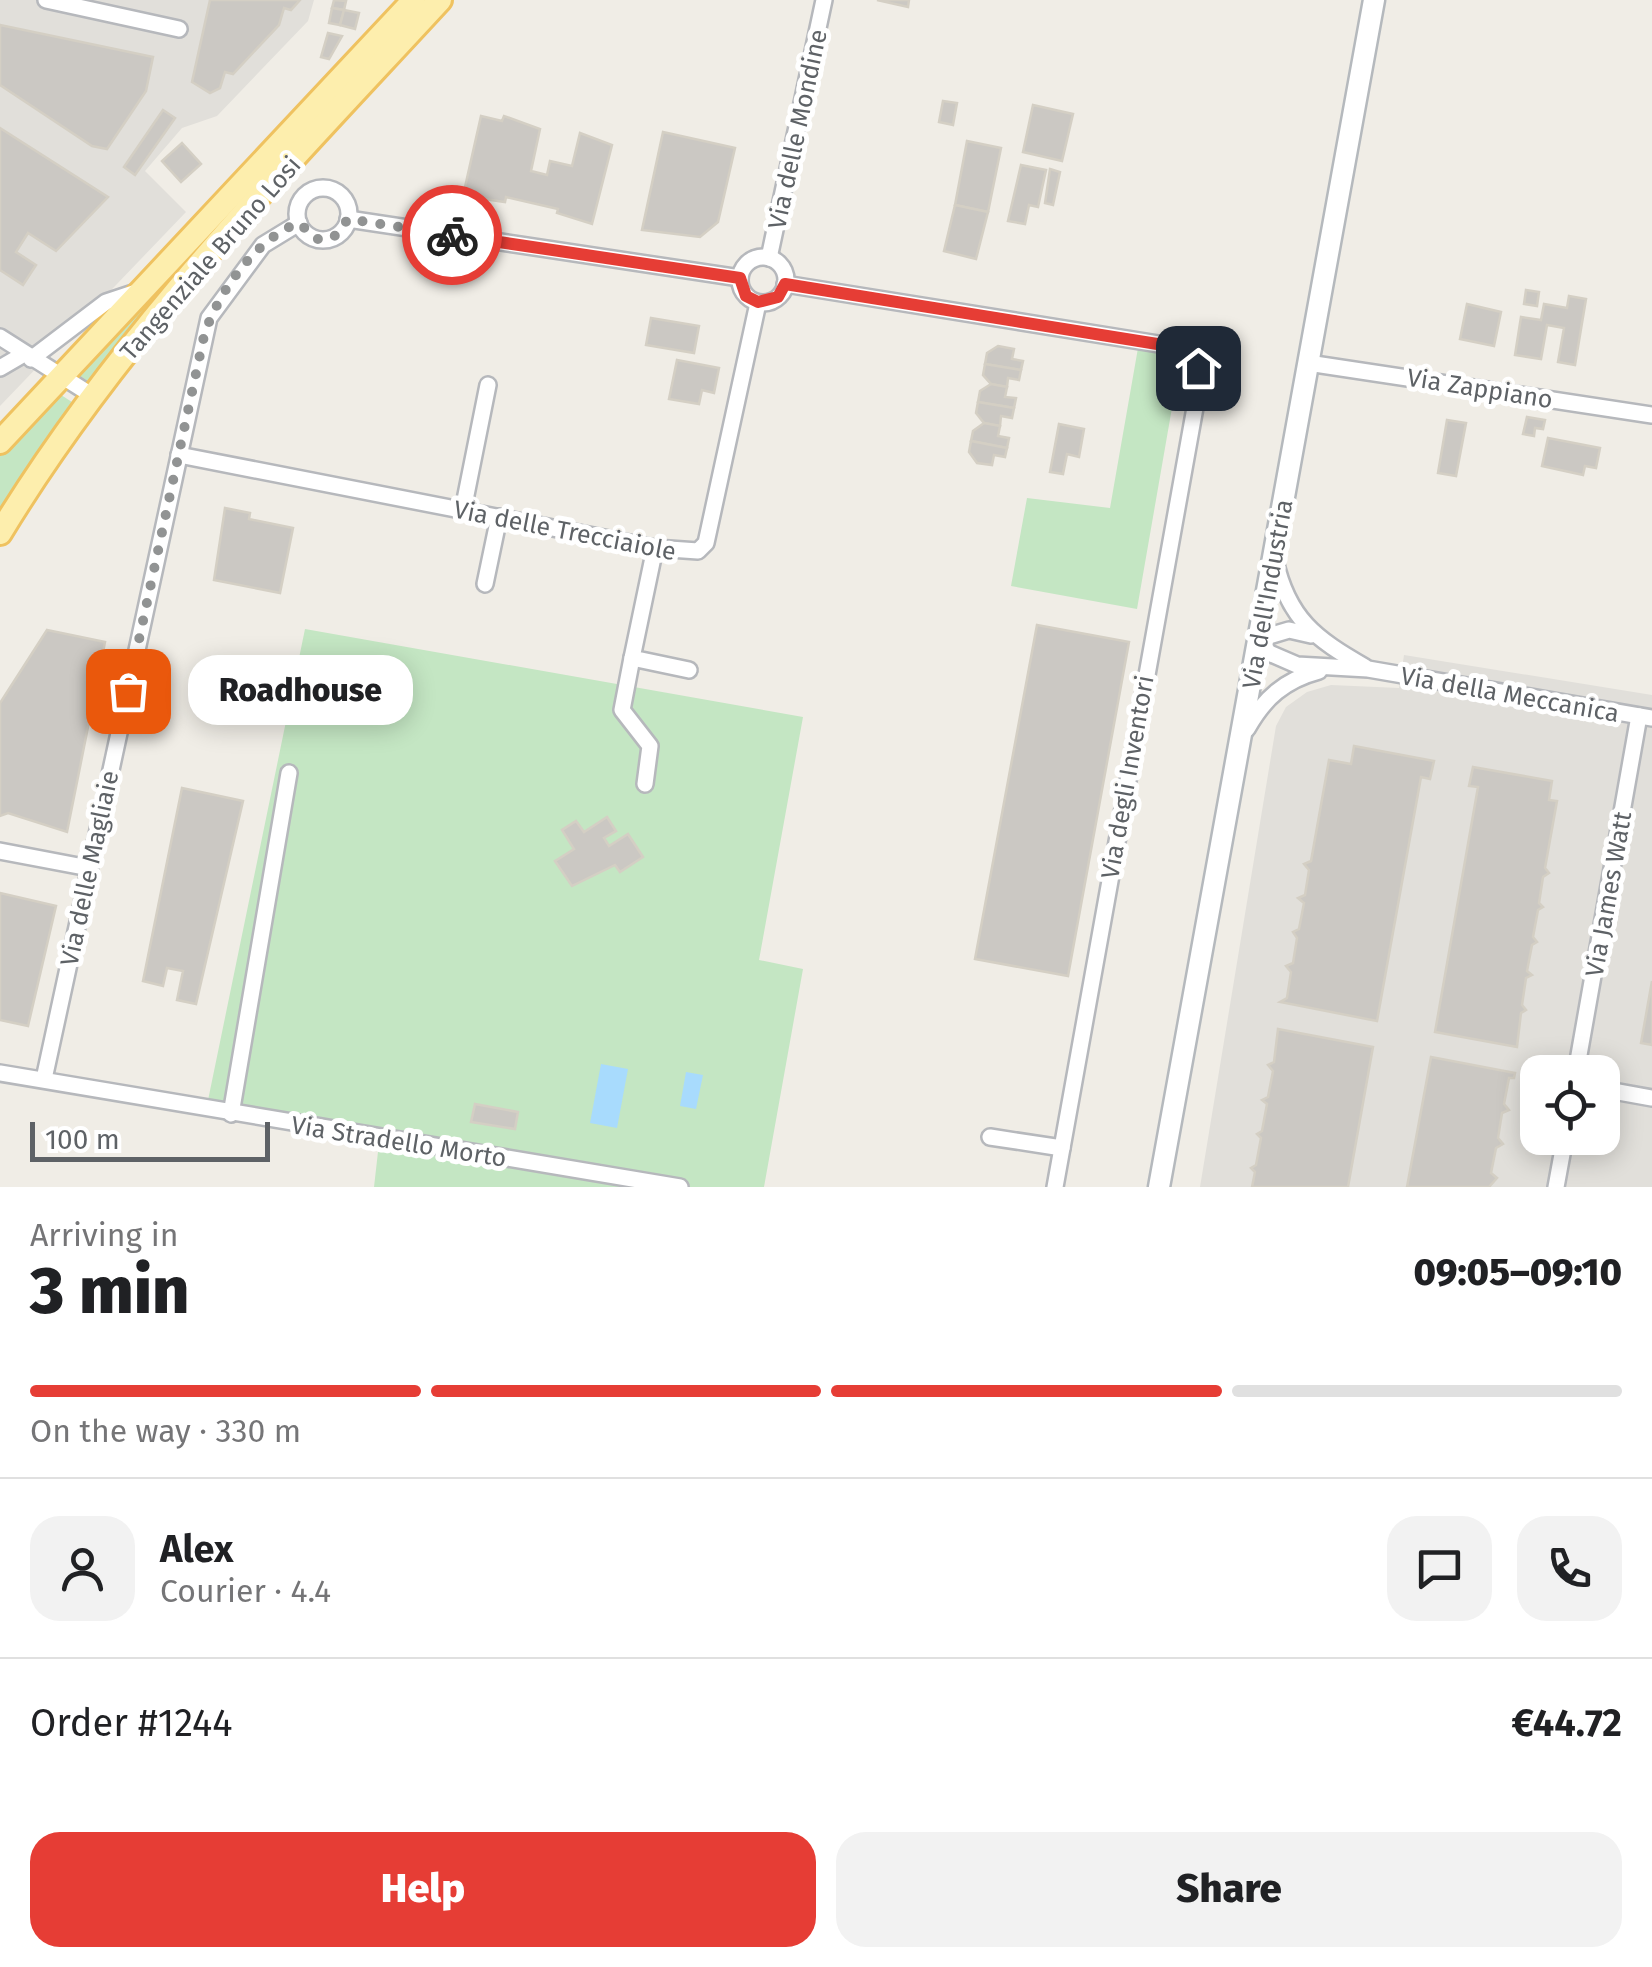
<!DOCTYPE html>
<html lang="en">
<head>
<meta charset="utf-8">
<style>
	:root { --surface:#fff; --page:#f2f2f2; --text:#202124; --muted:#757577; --line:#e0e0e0; --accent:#e63d35 }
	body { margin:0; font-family:"Fira Sans",sans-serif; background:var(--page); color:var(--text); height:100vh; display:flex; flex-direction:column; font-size:38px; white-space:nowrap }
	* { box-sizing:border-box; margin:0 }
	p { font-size:32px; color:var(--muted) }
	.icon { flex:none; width:55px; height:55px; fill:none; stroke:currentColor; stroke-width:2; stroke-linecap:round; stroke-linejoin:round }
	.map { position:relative; height:1187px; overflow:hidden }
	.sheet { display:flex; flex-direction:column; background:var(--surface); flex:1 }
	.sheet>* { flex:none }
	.buttons { position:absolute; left:1520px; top:1055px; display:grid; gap:20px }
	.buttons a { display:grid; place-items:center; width:100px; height:100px; border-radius:20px; background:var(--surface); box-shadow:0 5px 25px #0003; font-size:50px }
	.scale { position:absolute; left:30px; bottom:25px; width:240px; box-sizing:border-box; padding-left:10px; border:5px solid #5e6266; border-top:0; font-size:28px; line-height:35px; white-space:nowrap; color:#5e6266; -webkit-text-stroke:8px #fff; paint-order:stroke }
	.pin { position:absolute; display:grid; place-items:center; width:85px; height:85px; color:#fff; margin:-42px; border-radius:20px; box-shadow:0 5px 15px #0006 }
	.courier { position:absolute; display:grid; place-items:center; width:100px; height:100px; margin:-50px; border:8px solid #e63d35; border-radius:50%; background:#fff; color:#222; box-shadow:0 2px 12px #0007 }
	.bubble { position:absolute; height:70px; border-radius:30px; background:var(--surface); box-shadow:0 5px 25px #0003; font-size:32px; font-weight:800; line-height:70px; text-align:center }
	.head em { font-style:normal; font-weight:800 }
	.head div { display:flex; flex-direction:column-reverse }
	.head { display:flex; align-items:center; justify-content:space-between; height:170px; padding:0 30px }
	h1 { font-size:65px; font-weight:800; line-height:75px }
	.bar { display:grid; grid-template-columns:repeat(4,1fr); gap:15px 10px; align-content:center; height:120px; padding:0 30px }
	.bar i { height:12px; border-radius:8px; background:var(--line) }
	.bar .active { background:var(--accent) }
	.bar p { grid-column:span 4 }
	.line { display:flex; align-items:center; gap:25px; padding:0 30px; border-top:2px solid var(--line) }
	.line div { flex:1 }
	.round { display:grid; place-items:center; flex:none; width:105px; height:105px; border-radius:30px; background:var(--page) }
	.primary-button { display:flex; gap:20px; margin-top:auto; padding:20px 30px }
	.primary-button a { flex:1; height:115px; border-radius:30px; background:var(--accent); color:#fff; font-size:40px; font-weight:800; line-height:115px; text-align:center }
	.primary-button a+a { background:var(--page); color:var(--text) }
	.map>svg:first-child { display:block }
	.industrial { fill:#e1dfda; fill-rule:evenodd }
	.green { fill:#c4e6c3 }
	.water { fill:#a8dbfd }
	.building { fill:#cbc8c3; stroke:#d4cfc4; stroke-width:2.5 }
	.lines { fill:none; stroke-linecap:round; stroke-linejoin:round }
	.street-casing { stroke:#b6b8bc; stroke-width:20 }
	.secondary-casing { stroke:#b5b9bd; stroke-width:25 }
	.primary-casing { stroke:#efc260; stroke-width:28 }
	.street { stroke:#fff; stroke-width:15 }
	.secondary { stroke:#fff; stroke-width:20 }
	.primary { stroke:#fdeead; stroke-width:22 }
	.done { stroke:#919393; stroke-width:10; stroke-dasharray:0 18 }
	.route { stroke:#e63d35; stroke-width:12 }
	.labels { text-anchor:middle; stroke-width:10; stroke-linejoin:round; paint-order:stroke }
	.street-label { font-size:25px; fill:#5e6266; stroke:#fff }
</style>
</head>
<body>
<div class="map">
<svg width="1652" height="1187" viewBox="0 0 1652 1187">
	<rect width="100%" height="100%" fill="#f0ede6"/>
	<g class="industrial">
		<path d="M 0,0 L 314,0 L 308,21 L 217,116 L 182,128 L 145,171 L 186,212 L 0,406 Z"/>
		<path d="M 1404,655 L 1652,695 L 1652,1187 L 1200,1187 L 1276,726 L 1286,707 L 1307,692 L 1331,685 L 1399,688 ZM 1538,1072 L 1602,1072 L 1602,1138 L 1538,1138 Z"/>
	</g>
	<g class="green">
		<path d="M 181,263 L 90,382 L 76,374 Z"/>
		<path d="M 1138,348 L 1181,356 L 1137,609 L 1011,586 L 1027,498 L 1110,508 Z"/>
		<path d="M 58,393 L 75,404 L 0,514 L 0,454 Z"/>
		<path d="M 305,629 L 803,717 L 759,960 L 803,969 L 764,1187 L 374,1187 L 379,1143 L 206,1110 Z"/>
	</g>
	<g class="water">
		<path d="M 601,1064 L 628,1069 L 617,1128 L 590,1123 Z"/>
		<path d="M 686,1072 L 703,1075 L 696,1109 L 680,1106 Z"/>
	</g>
	<g class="building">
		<path d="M 210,0 L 300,0 L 291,10 L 284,8 L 279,25 L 233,74 L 225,72 L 220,88 L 210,93 L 192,82 Z"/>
		<path d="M 334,0 L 346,1 L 344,10 L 332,8 Z"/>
		<path d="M 877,0 L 909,0 L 908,7 Z"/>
		<path d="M 332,8 L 344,10 L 340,25 L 329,23 Z"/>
		<path d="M 344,10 L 359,13 L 355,29 L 340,25 Z"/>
		<path d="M 0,25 L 153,57 L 146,91 L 107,149 L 92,146 L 0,85 Z"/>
		<path d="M 328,33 L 342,36 L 329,59 L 321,57 Z"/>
		<path d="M 943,101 L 957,103 L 953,125 L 939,122 Z"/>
		<path d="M 1033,105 L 1073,114 L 1062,161 L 1023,152 Z"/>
		<path d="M 163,110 L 175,118 L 135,175 L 124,167 Z"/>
		<path d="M 481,116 L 502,121 L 504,116 L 540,129 L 531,171 L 547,175 L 550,161 L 572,166 L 580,133 L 612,145 L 592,224 L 557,213 L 558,209 L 506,197 L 505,202 L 463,196 Z"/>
		<path d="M 0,128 L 108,197 L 56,251 L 28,233 L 16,252 L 36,265 L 23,285 L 0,270 Z"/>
		<path d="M 663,132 L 735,148 L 718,222 L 700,237 L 642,230 Z"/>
		<path d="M 967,141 L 1001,148 L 988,212 L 955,205 Z"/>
		<path d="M 182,143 L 201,164 L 181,182 L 162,161 Z"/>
		<path d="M 1021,165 L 1046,170 L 1038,207 L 1029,205 L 1025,224 L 1008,221 Z"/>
		<path d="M 1050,169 L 1060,172 L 1053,205 L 1045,203 Z"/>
		<path d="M 955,205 L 988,212 L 976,259 L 944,251 Z"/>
		<path d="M 1526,290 L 1539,292 L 1537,306 L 1524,304 Z"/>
		<path d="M 1569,296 L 1586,299 L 1575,365 L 1558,362 L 1564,328 L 1547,325 L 1541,359 L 1515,355 L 1521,317 L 1541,320 L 1544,304 L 1567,308 Z"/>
		<path d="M 1467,304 L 1501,312 L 1494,346 L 1460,339 Z"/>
		<path d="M 651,318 L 699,326 L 694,353 L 646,345 Z"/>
		<path d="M 998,346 L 1014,349 L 1012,359 L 1023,361 L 1021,370 L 985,364 L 987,353 Z"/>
		<path d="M 677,360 L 719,368 L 714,393 L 702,390 L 699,404 L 669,399 Z"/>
		<path d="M 985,364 L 1021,370 L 1019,380 L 1008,378 L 1007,387 L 991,384 L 983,375 Z"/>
		<path d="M 991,384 L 1007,387 L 1005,397 L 1016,398 L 1014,408 L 978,402 L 980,391 Z"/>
		<path d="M 978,402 L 1014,408 L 1012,418 L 1001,416 L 1000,426 L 984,423 L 976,413 Z"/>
		<path d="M 1527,417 L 1545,420 L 1543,429 L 1535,428 L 1534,436 L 1523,434 Z"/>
		<path d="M 1447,420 L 1466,423 L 1456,476 L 1438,473 Z"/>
		<path d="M 984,423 L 1000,426 L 998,436 L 1009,438 L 1007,448 L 971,441 L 973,431 Z"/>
		<path d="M 1059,424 L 1084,429 L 1079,457 L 1067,454 L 1063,474 L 1050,472 Z"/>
		<path d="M 1548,438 L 1600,448 L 1596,468 L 1585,466 L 1583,475 L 1542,466 Z"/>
		<path d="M 971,441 L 1007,448 L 1005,457 L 994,455 L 992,465 L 977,463 L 969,452 Z"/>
		<path d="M 225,508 L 250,513 L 249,519 L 293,528 L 280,593 L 214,580 Z"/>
		<path d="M 1037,625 L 1129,642 L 1068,976 L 975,959 Z"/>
		<path d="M 47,630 L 105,642 L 67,832 L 8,813 L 0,816 L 0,703 Z"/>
		<path d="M 1354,746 L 1434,761 L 1430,779 L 1421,777 L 1377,1021 L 1280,1002 L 1287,998 L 1291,972 L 1286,966 L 1293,963 L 1297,938 L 1293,932 L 1299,929 L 1304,903 L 1298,898 L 1305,895 L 1309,870 L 1304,864 L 1311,861 L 1329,760 L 1351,764 Z"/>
		<path d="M 1473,767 L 1552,781 L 1549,800 L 1557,801 L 1545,868 L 1549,873 L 1543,877 L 1539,903 L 1543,907 L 1538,910 L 1533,937 L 1537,942 L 1532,945 L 1527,971 L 1532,975 L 1526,978 L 1522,1005 L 1526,1010 L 1521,1013 L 1517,1047 L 1435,1032 L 1478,787 L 1469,786 Z"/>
		<path d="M 182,788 L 243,801 L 196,1004 L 177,1000 L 183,971 L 167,968 L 163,986 L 143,981 Z"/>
		<path d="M 607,817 L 616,831 L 604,838 L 609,846 L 628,834 L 643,857 L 620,872 L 615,865 L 572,886 L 555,861 L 574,849 L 562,830 L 576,821 L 584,832 Z"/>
		<path d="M 0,893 L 56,906 L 28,1026 L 0,1020 Z"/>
		<path d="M 1652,981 L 1652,1045 L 1641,1043 Z"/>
		<path d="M 1278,1029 L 1373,1047 L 1348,1187 L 1252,1187 L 1255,1172 L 1251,1168 L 1256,1165 L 1261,1138 L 1257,1134 L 1262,1131 L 1267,1104 L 1262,1100 L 1268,1097 L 1273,1071 L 1268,1065 L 1274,1062 Z"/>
		<path d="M 1431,1057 L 1515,1073 L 1514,1078 L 1509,1078 L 1504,1104 L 1509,1110 L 1502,1113 L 1498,1138 L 1503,1144 L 1496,1148 L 1491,1173 L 1497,1178 L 1489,1187 L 1407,1187 Z"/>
		<path d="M 475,1104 L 518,1112 L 515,1129 L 471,1122 Z"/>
	</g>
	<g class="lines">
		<defs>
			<g id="street">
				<path d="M 46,0 L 179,29"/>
				<circle cx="323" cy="214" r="26"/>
				<path d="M 348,219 L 740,278"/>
				<circle cx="763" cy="280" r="23"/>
				<path d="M 769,258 L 824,0"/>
				<path d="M 785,284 L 1177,347 C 1196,357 1199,370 1198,391 L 1055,1187"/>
				<path d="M 0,337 L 93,396"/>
				<path d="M 31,359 L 106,302 L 139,291"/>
				<path d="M 1308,363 L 1652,415"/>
				<path d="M 0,368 L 24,354"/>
				<path d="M 179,455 L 655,548 L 698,551 L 706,543 L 758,303"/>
				<path d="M 463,510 L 488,385"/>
				<path d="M 655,548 L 632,658 L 689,670"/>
				<path d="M 1275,560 C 1288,619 1316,639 1365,667"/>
				<path d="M 485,584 L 499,517"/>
				<path d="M 1311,635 L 1289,630 L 1259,639 L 1269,653 L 1297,665 L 1368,669 L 1652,718"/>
				<path d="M 632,658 L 622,710 L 650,746 L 645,784"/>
				<path d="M 1247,729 C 1264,698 1285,680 1319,671"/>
				<path d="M 0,851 L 89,868"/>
				<path d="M 1576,1072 L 1639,716"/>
				<path d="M 0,1073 L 680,1187"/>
				<path d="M 44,1079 L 209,318 L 263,245 L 299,223"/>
				<path d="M 1602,1089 L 1652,1098"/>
				<path d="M 231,1114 L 289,773"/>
				<path d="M 990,1137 L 1062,1148"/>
				<path d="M 1556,1187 L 1565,1138"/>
			</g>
			<path id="secondary" d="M 1159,1187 L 1374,0"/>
			<g id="primary">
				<path d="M 0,442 L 414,0"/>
				<path d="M 0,533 C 120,335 284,169 440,0"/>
			</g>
		</defs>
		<use href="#street" class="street-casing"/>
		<use href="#secondary" class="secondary-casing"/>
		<use href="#primary" class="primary-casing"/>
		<use href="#street" class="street"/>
		<use href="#secondary" class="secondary"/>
		<use href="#primary" class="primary"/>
	</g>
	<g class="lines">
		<path class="done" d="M 128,691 L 204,336 C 217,294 256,238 299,223 L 317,239 L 333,238 L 348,219 L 452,235"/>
		<path class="route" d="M 452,235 L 740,278 L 746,296 L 758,302 L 778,297 L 785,284 L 1176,347 L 1198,368"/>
	</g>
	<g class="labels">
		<g class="street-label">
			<text transform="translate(797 129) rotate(-78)" y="9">Via delle Mondine</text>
			<text transform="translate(210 258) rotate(-49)" y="9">Tangenziale Bruno Losi</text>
			<text transform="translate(1480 388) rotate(9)" y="9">Via Zappiano</text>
			<text transform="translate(565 530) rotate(11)" y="9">Via delle Trecciaiole</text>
			<text transform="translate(1267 594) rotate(-80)" y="9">Via dell'Industria</text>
			<text transform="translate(1510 694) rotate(10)" y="9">Via della Meccanica</text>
			<text transform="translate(1127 777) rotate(-80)" y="9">Via degli Inventori</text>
			<text transform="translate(89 868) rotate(-78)" y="9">Via delle Magliaie</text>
			<text transform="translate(1608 894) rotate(-80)" y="9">Via James Watt</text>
			<text transform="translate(399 1141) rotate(9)" y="9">Via Stradello Morto</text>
		</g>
	</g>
</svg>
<div class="buttons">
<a><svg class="icon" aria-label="locate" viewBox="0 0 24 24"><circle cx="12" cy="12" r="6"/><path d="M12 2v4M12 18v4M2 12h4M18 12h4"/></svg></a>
</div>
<div class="scale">100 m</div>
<div class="pin" style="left:128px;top:691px;background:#ea580c"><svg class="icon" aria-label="bag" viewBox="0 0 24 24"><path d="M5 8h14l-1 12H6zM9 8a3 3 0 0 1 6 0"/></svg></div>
<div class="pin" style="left:1198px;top:368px;background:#1f2937"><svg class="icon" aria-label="home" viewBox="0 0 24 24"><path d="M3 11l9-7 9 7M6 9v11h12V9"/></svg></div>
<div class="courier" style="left:452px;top:235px"><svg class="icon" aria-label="bike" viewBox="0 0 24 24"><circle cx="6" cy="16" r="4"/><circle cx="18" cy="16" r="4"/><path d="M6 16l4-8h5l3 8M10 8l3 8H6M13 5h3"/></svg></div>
<div class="bubble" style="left:188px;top:655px;width:225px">Roadhouse</div>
</div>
<section class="sheet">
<div class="head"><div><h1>3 min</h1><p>Arriving in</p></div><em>09:05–09:10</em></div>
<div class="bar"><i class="active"></i><i class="active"></i><i class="active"></i><i></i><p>On the way · 330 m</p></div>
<div class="line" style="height:180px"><a class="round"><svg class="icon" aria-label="person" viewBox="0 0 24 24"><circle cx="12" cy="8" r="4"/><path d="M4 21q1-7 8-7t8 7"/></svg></a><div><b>Alex</b><p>Courier · 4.4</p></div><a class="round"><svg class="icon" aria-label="chat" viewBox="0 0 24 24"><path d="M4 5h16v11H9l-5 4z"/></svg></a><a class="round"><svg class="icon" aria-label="phone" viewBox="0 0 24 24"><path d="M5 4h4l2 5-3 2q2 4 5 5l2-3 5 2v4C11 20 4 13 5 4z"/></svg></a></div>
<div class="line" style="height:130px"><div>Order #1244</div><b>€44.72</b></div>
<div class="primary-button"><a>Help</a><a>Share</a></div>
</section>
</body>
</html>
